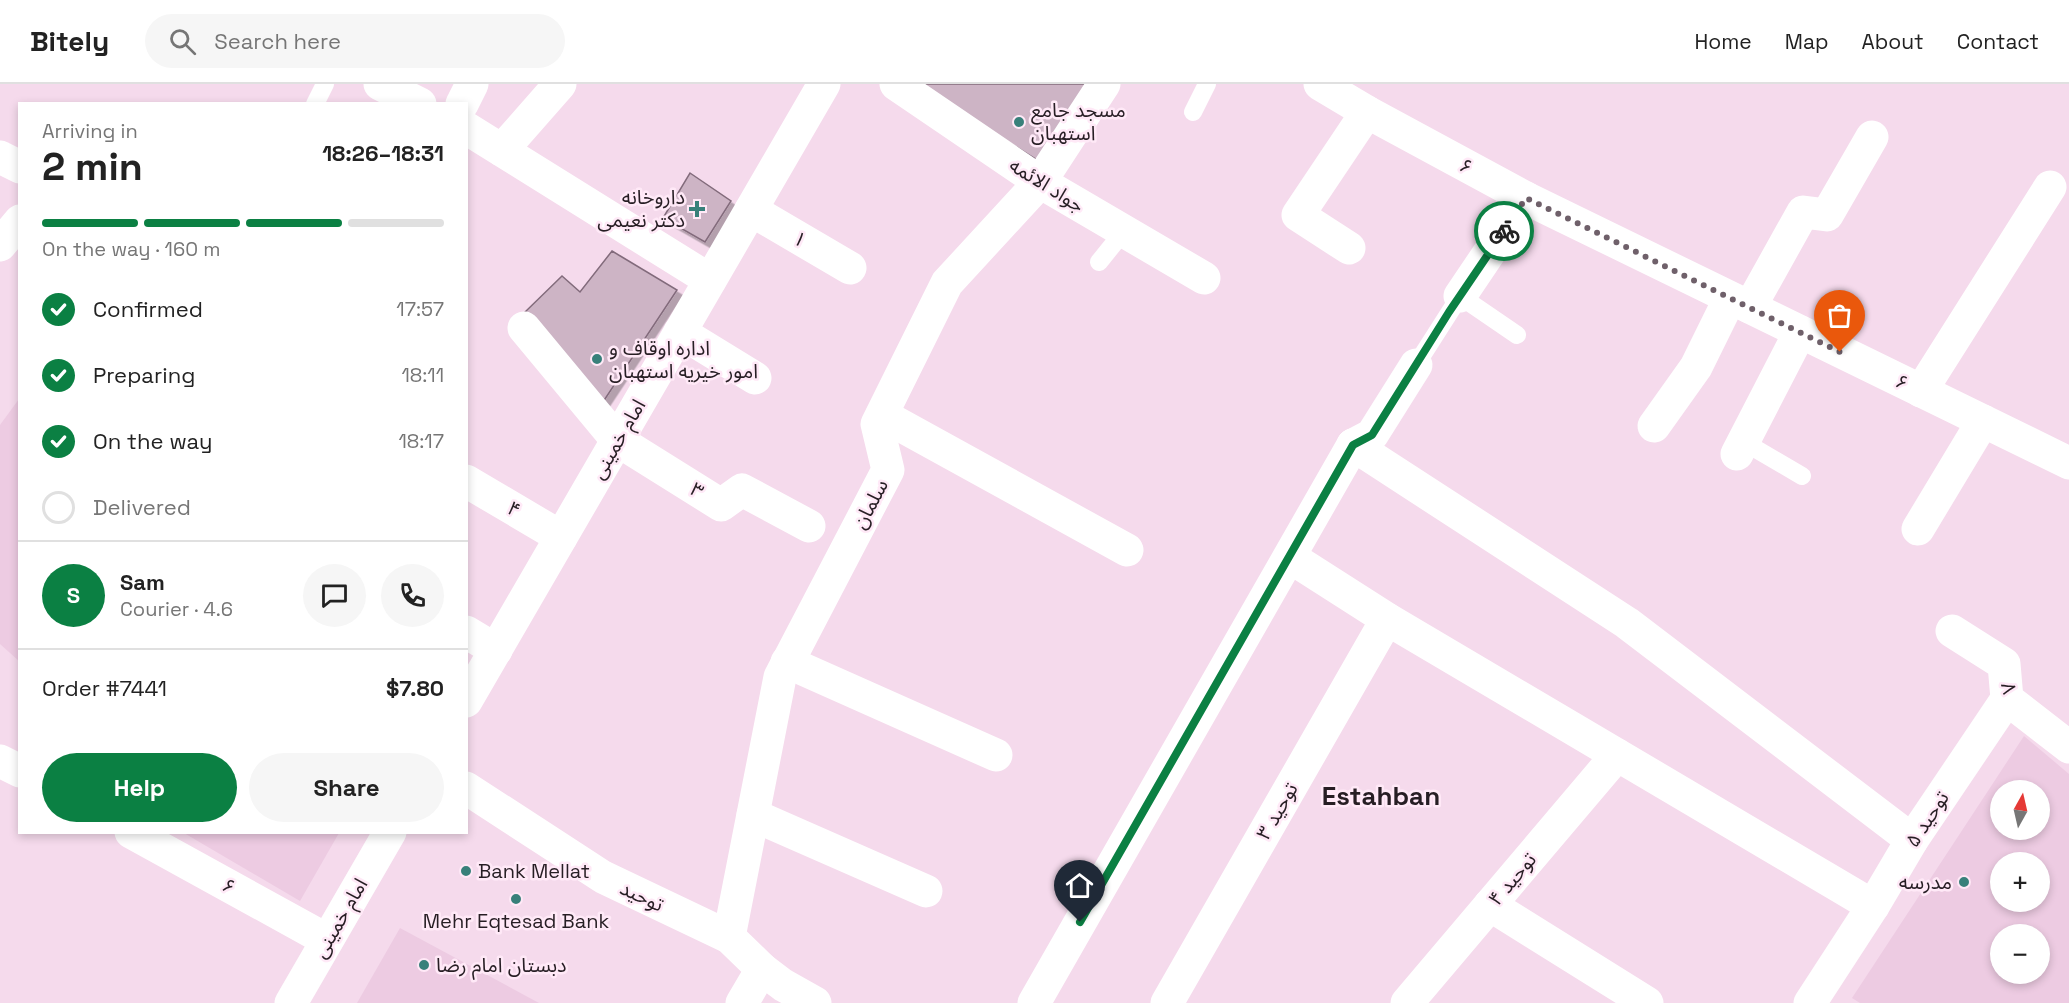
<!DOCTYPE html>
<html lang="en">
<head>
<meta charset="utf-8">
<style>
	:root { --surface:#fff; --page:#f6f6f6; --text:#222; --muted:#767676; --line:#e0e0e0; --accent:#0b8043 }
	body { margin:0; font-family:"Space Grotesk","Noto Sans Arabic",sans-serif; background:var(--page); color:var(--text); height:100vh; display:flex; flex-direction:column; font-size:22px; white-space:nowrap }
	* { box-sizing:border-box; margin:0 }
	p { font-size:20px; color:var(--muted) }
	.icon { flex:none; width:33px; height:33px; fill:none; stroke:currentColor; stroke-width:2; stroke-linecap:round; stroke-linejoin:round }
	.map { position:relative; flex:1; overflow:hidden }
	.drawer { position:absolute; left:18px; top:18px; width:450px; height:732px; display:flex; flex-direction:column; background:var(--surface); border-radius:0px; box-shadow:0 3px 9px #0003 }
	.drawer>* { flex:none }
	.needle { width:39px; rotate:8deg }
	.controls { position:absolute; left:1990px; top:696px; display:grid; gap:12px }
	.controls a { display:grid; place-items:center; width:60px; height:60px; border-radius:50%; background:var(--surface); box-shadow:0 3px 9px #0003; font-size:30px }
	.pin { position:absolute; display:grid; place-items:center; width:51px; height:51px; color:#fff; margin:-62px -26px; border-radius:50% 50% 50% 0; rotate:-45deg; box-shadow:0 0 6px #0007 }
	.pin .icon { rotate:45deg }
	.courier { position:absolute; display:grid; place-items:center; width:60px; height:60px; margin:-30px; border:4px solid #0b8043; border-radius:50%; background:#fff; color:#222; box-shadow:0 2px 8px #0007 }
	.headline em { font-style:normal; font-weight:700 }
	.headline div { display:flex; flex-direction:column-reverse }
	.headline { display:flex; align-items:center; justify-content:space-between; height:102px; padding:0 24px }
	h1 { font-size:39px; font-weight:700; line-height:45px }
	.bar { display:grid; grid-template-columns:repeat(4,1fr); gap:9px 6px; align-content:center; height:72px; padding:0 24px }
	.bar i { height:8px; border-radius:4px; background:var(--line) }
	.bar .current { background:var(--accent) }
	.bar p { grid-column:span 4 }
	.line { display:flex; align-items:center; gap:15px; padding:0 24px; border-top:2px solid var(--line) }
	.line div { flex:1 }
	.round { display:grid; place-items:center; flex:none; width:63px; height:63px; border-radius:32px; background:var(--page) }
	ol { padding:0 24px; list-style:none }
	li { display:flex; align-items:center; gap:18px; height:66px }
	li p { margin-inline-start:auto }
	li .icon { padding:6px; border-radius:50%; background:var(--accent); color:#fff; stroke-width:4 }
	li:last-child { color:var(--muted) }
	li i { width:33px; height:33px; border:3px solid var(--line); border-radius:50% }
	.primary-button { display:flex; gap:12px; margin-top:auto; padding:12px 24px }
	.primary-button a { flex:1; height:69px; border-radius:36px; background:var(--accent); color:#fff; font-size:24px; font-weight:700; line-height:69px; text-align:center }
	.primary-button a+a { background:var(--page); color:var(--text) }
	header { display:flex; align-items:center; gap:36px; box-sizing:border-box; height:84px; padding:0 30px; background:var(--surface); border-bottom:2px solid var(--line) }
	header strong { font-size:28px }
	nav { display:flex; gap:33px; margin-inline-start:auto; font-size:21px }
	.search { width:420px; height:54px; background:var(--page); display:flex; align-items:center; gap:15px; box-sizing:border-box; padding:0 21px; border-radius:33px; color:var(--muted); font-size:22px }
	.map>svg:first-child { display:block }
	.built { fill:#edcbe2; fill-rule:evenodd }
	.building { fill:#cdb4c5; stroke:#826b7b; stroke-width:1.5; filter:url(#shadow) }
	.lines { fill:none; stroke-linecap:round; stroke-linejoin:round }
	.lane { stroke:#fff; stroke-width:18 }
	.street { stroke:#fff; stroke-width:33 }
	.secondary { stroke:#fff; stroke-width:33 }
	.done { stroke:#6f606a; stroke-width:6; stroke-dasharray:0 10.8 }
	.route { stroke:#0b8043; stroke-width:8 }
	.poi-dot { fill:#38807a; stroke:#ffe9f7; stroke-width:2 }
	.labels { text-anchor:middle; stroke-width:5; stroke-linejoin:round; paint-order:stroke }
	.poi-label { font-size:20px; fill:#271e24; stroke:#ffe9f7; text-anchor:start }
	.street-label { font-size:20px; fill:#271e24; stroke:#ffe9f7 }
	.district-label { font-size:26px; font-weight:bold; fill:#271e24; stroke:#ffe9f7 }
</style>
</head>
<body>
<header>
<strong>Bitely</strong>
<div class="search"><svg class="icon" aria-label="search" viewBox="0 0 24 24"><circle cx="10" cy="10" r="6"/><path d="M15 15l6 6"/></svg>Search here</div>
<nav><a>Home</a><a>Map</a><a>About</a><a>Contact</a></nav>
</header>
<div class="map">
<svg width="2069" height="919" viewBox="0 0 2069 919">
	<defs>
		<filter id="shadow"><feDropShadow dx="5.5" dy="5.5" stdDeviation="0" flood-color="#0004"/></filter>
	</defs>
	<rect width="100%" height="100%" fill="#f5daec"/>
	<g class="built">
		<path d="M 19,315 L 19,577 L 0,560 L 0,341 Z"/>
		<path d="M 2024,652 L 2069,690 L 2069,919 L 1860,919 L 1852,914 ZM 2001,706 L 2040,706 L 2040,746 L 2001,746 ZM 2040,778 L 2040,818 L 2001,818 L 2001,778 ZM 2040,850 L 2040,890 L 2001,890 L 2001,850 Z"/>
		<path d="M 184,749 L 339,748 L 339,749 L 300,817 Z"/>
		<path d="M 400,844 L 539,919 L 357,919 Z"/>
	</g>
	<g class="building">
		<path d="M 916,0 L 1087,0 L 1037,76 Z"/>
		<path d="M 690,89 L 731,117 L 705,158 L 663,134 Z"/>
		<path d="M 612,167 L 677,206 L 601,321 L 524,229 L 562,192 L 580,208 Z"/>
	</g>
	<g class="lines">
		<g class="lane">
			<path d="M 315,20 L 325,0"/>
			<path d="M 1193,28 L 1207,0"/>
			<path d="M 1099,178 L 1124,147"/>
			<path d="M 1416,281 L 1460,212 L 1517,251"/>
			<path d="M 1744,358 L 1802,392"/>
		</g>
		<g class="street">
			<path d="M 380,0 L 420,20"/>
			<path d="M 896,0 L 1040,98 L 1204,194"/>
			<path d="M 1320,0 L 1367,28 L 1526,114 L 2069,379"/>
			<path d="M 462,20 L 472,0"/>
			<path d="M 466,44 L 710,196"/>
			<path d="M 502,66 L 560,0"/>
			<path d="M 0,73 L 20,83"/>
			<path d="M 751,126 L 850,184"/>
			<path d="M 0,161 L 20,137"/>
			<path d="M 1349,164 L 1298,131 L 1367,28"/>
			<path d="M 1460,212 L 1526,114"/>
			<path d="M 1750,223 L 1803,128 L 1827,131 L 1872,53"/>
			<path d="M 524,244 L 617,356 L 721,421 L 742,406 L 809,442"/>
			<path d="M 680,248 L 755,294"/>
			<path d="M 1921,307 L 2050,103"/>
			<path d="M 882,331 L 1127,466"/>
			<path d="M 1654,342 L 1696,283 L 1730,214"/>
			<path d="M 1353,361 L 1627,539 L 1912,756"/>
			<path d="M 1353,361 L 1372,351 L 1416,281"/>
			<path d="M 1737,370 L 1800,248"/>
			<path d="M 466,397 L 561,453"/>
			<path d="M 1918,445 L 1983,337"/>
			<path d="M 1290,473 L 1387,535 L 1873,822"/>
			<path d="M 1952,547 L 2004,580 L 2007,615 L 2069,663"/>
			<path d="M 466,548 L 496,566"/>
			<path d="M 787,578 L 996,671"/>
			<path d="M 0,677 L 20,687"/>
			<path d="M 753,731 L 926,807"/>
			<path d="M 131,748 L 327,856"/>
			<path d="M 1490,821 L 1647,919"/>
			<path d="M 729,853 L 780,593 L 888,386 L 877,340 L 947,199 L 1040,98 L 1104,0"/>
			<path d="M 1034,919 L 1353,361"/>
			<path d="M 1167,919 L 1387,535"/>
			<path d="M 1407,919 L 1617,671"/>
			<path d="M 1810,919 L 1873,822 L 1912,756 L 2007,615"/>
		</g>
		<g class="secondary">
			<path d="M 466,617 L 824,0"/>
			<path d="M 466,704 L 603,793 L 729,853 L 762,885 L 783,901 L 815,919"/>
			<path d="M 291,919 L 390,748"/>
			<path d="M 742,919 L 762,885"/>
		</g>
	</g>
	<g class="lines">
		<path class="done" d="M 1504,147 L 1526,114 L 1840,268"/>
		<path class="route" d="M 1080,838 L 1353,361 L 1372,351 L 1449,228 L 1504,147"/>
	</g>
	<g class="poi-dot">
		<circle cx="1019" cy="38" r="6"/>
		<path d="M694 116h6v6h6v6h-6v6h-6v-6h-6v-6h6z"/>
		<circle cx="597" cy="275" r="6"/>
		<circle cx="466" cy="787" r="6"/>
		<circle cx="1964" cy="798" r="6"/>
		<circle cx="516" cy="815" r="6"/>
		<circle cx="424" cy="881" r="6"/>
	</g>
	<g class="labels">
		<g class="poi-label">
			<text x="1031" y="33">مسجد جامع<tspan x="1031" dy="23">استهبان</tspan></text>
			<text x="685" y="120" text-anchor="end">داروخانه<tspan x="685" dy="23">دکتر نعیمی</tspan></text>
			<text x="609" y="271">اداره اوقاف و<tspan x="609" dy="23">امور خیریه استهبان</tspan></text>
			<text x="478" y="794">Bank Mellat</text>
			<text x="1952" y="805" text-anchor="end">مدرسه</text>
			<text x="516" y="844" text-anchor="middle">Mehr Eqtesad Bank</text>
			<text x="436" y="888">دبستان امام رضا</text>
		</g>
		<g class="street-label">
			<text transform="translate(1466 82) rotate(28)" y="7">۶</text>
			<text transform="translate(1047 101) rotate(32)" y="7">جواد الائمه</text>
			<text transform="translate(800 155) rotate(30)" y="7">۱</text>
			<text transform="translate(1902 298) rotate(26)" y="7">۶</text>
			<text transform="translate(618 355) rotate(-60)" y="7">امام خمینی</text>
			<text transform="translate(697 406) rotate(32)" y="7">۳</text>
			<text transform="translate(870 420) rotate(-62)" y="7">سلمان</text>
			<text transform="translate(514 425) rotate(31)" y="7">۴</text>
			<text transform="translate(2009 604) rotate(75)" y="7">۸</text>
			<text transform="translate(1277 727) rotate(-60)" y="7">توحید ۳</text>
			<text transform="translate(1927 735) rotate(-57)" y="7">توحید ۵</text>
			<text transform="translate(1512 795) rotate(-50)" y="7">توحید ۴</text>
			<text transform="translate(229 802) rotate(29)" y="7">۶</text>
			<text transform="translate(642 812) rotate(25)" y="7">توحید</text>
			<text transform="translate(340 834) rotate(-60)" y="7">امام خمینی</text>
		</g>
		<g class="district-label">
			<text x="1381" y="721">Estahban</text>
		</g>
	</g>
</svg>
<div class="controls">
<a><svg class="needle" viewBox="-14 -14 28 28"><path d="M0-13l5 13h-10z" fill="#e53935"/><path d="M0 13l5-13h-10z" fill="#767676"/></svg></a>
<a>+</a>
<a>−</a>
</div>
<div class="pin" style="left:1840px;top:268px;background:#ea580c"><svg class="icon" aria-label="bag" viewBox="0 0 24 24"><path d="M5 8h14l-1 12H6zM9 8a3 3 0 0 1 6 0"/></svg></div>
<div class="pin" style="left:1080px;top:838px;background:#1f2937"><svg class="icon" aria-label="home" viewBox="0 0 24 24"><path d="M3 11l9-7 9 7M6 9v11h12V9"/></svg></div>
<div class="courier" style="left:1504px;top:147px"><svg class="icon" aria-label="bike" viewBox="0 0 24 24"><circle cx="6" cy="16" r="4"/><circle cx="18" cy="16" r="4"/><path d="M6 16l4-8h5l3 8M10 8l3 8H6M13 5h3"/></svg></div>
<section class="drawer">
<div class="headline"><div><h1>2 min</h1><p>Arriving in</p></div><em>18:26–18:31</em></div>
<div class="bar"><i class="current"></i><i class="current"></i><i class="current"></i><i></i><p>On the way · 160 m</p></div>
<ol>
<li><svg class="icon" aria-label="check" viewBox="0 0 24 24"><path d="M5 12l5 5 9-10"/></svg>Confirmed<p>17:57</p></li>
<li><svg class="icon" aria-label="check" viewBox="0 0 24 24"><path d="M5 12l5 5 9-10"/></svg>Preparing<p>18:11</p></li>
<li><svg class="icon" aria-label="check" viewBox="0 0 24 24"><path d="M5 12l5 5 9-10"/></svg>On the way<p>18:17</p></li>
<li><i></i>Delivered</li>
</ol>
<div class="line" style="height:108px"><b class="round" style="background:var(--accent);color:#fff">S</b><div><b>Sam</b><p>Courier · 4.6</p></div><a class="round"><svg class="icon" aria-label="chat" viewBox="0 0 24 24"><path d="M4 5h16v11H9l-5 4z"/></svg></a><a class="round"><svg class="icon" aria-label="phone" viewBox="0 0 24 24"><path d="M5 4h4l2 5-3 2q2 4 5 5l2-3 5 2v4C11 20 4 13 5 4z"/></svg></a></div>
<div class="line" style="height:78px"><div>Order #7441</div><b>$7.80</b></div>
<div class="primary-button"><a>Help</a><a>Share</a></div>
</section>
</div>
</body>
</html>
